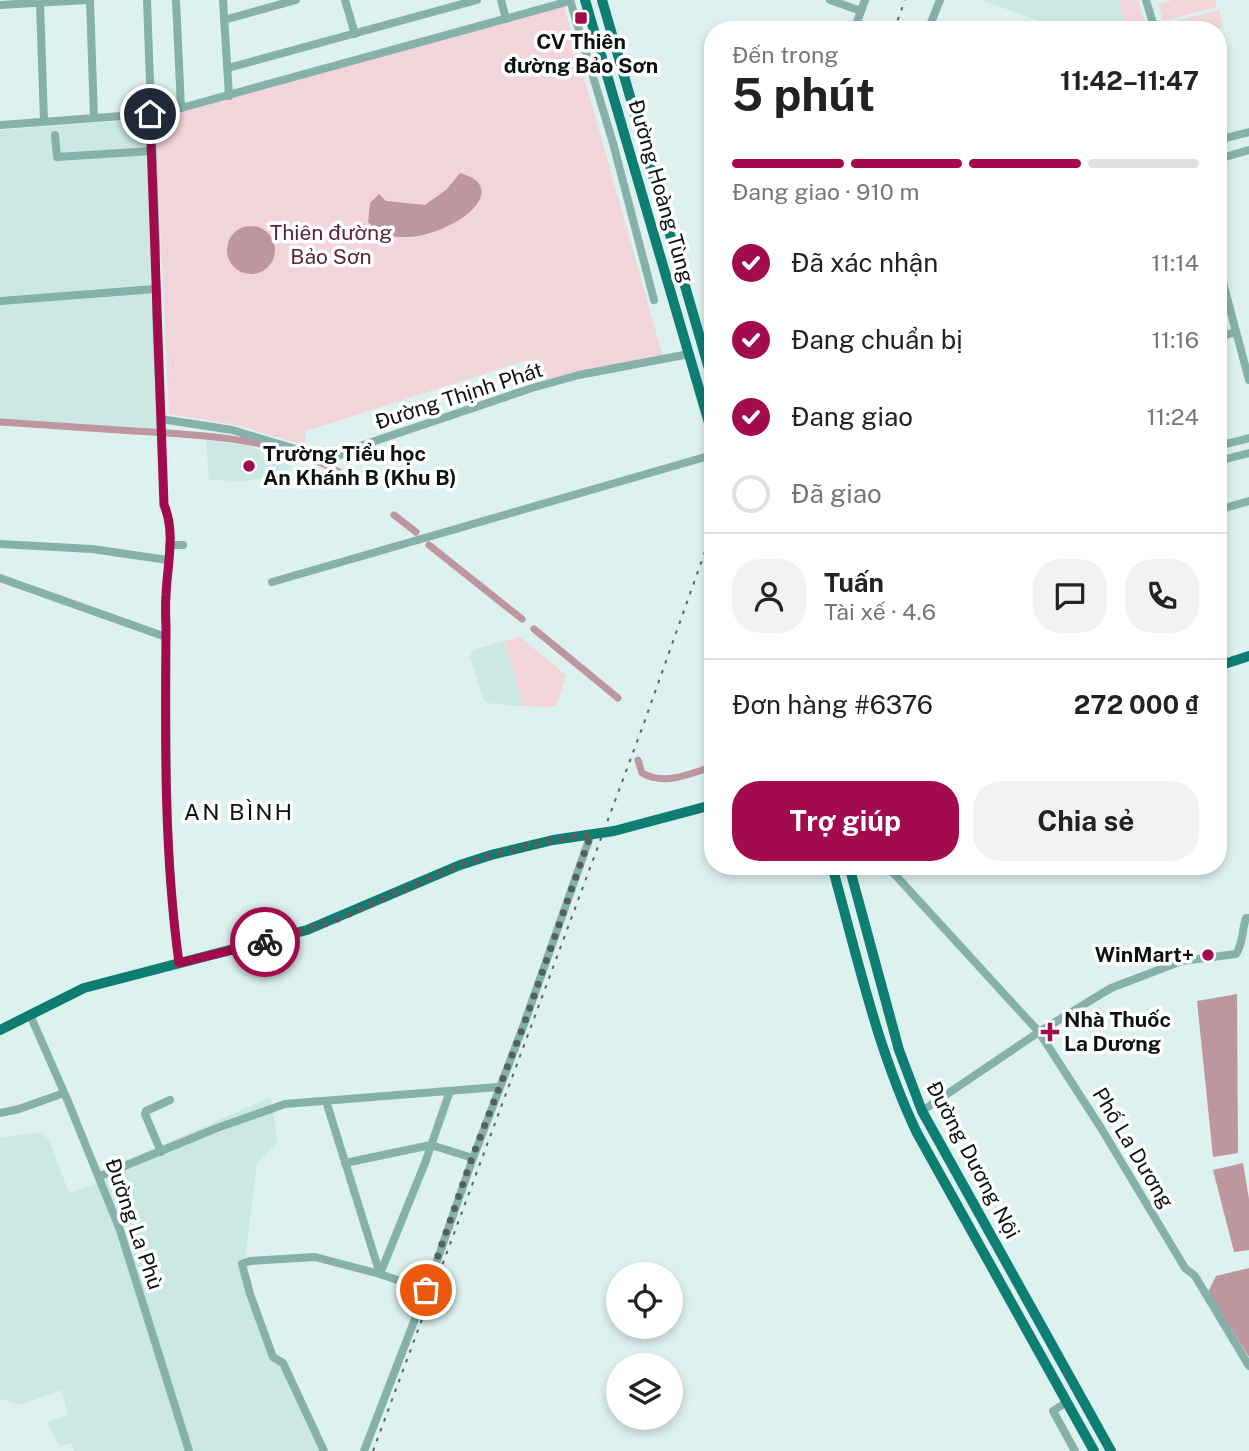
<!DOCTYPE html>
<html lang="vi">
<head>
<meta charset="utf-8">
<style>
	:root { --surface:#fff; --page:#f2f2f2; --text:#222; --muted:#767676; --line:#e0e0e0; --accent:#a20c4e }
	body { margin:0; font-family:"Public Sans",sans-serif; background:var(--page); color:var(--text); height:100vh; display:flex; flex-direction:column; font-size:26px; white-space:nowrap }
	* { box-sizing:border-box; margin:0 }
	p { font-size:23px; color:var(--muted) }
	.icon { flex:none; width:38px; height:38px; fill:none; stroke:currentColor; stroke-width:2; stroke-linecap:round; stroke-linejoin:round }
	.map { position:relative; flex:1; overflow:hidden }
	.details { position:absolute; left:704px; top:21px; width:523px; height:854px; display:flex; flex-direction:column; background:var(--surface); border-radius:28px; box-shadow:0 4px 10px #0003 }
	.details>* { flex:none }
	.fabs { position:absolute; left:606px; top:1262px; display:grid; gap:14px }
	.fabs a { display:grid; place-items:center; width:77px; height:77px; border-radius:50%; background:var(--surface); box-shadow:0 4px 10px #0003; font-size:35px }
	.pin { position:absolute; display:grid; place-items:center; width:60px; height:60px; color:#fff; margin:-30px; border:4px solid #fff; border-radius:50%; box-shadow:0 2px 7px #0007 }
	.courier { position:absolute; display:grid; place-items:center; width:70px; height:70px; margin:-35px; border:5px solid #a20c4e; border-radius:50%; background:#fff; color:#222; box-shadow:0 2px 9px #0007 }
	.head em { font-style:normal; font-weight:700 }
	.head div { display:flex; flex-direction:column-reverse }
	.head { display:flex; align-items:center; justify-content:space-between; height:119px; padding:0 28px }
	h1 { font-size:46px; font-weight:700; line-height:52px }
	.bar { display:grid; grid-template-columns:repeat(4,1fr); gap:10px 7px; align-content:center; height:84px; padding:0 28px }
	.bar i { height:9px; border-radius:5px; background:var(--line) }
	.bar .active { background:var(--accent) }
	.bar p { grid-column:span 4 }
	.line { display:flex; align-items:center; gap:18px; padding:0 28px; border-top:2px solid var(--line) }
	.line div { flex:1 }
	.round { display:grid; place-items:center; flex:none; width:74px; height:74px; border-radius:28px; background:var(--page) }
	ol { padding:0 28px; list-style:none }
	li { display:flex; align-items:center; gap:21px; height:77px }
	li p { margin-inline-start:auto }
	li .icon { padding:7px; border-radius:50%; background:var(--accent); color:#fff; stroke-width:4 }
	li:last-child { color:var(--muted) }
	li i { width:38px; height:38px; border:4px solid var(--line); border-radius:50% }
	.cta { display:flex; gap:14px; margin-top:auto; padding:14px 28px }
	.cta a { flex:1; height:80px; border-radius:28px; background:var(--accent); color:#fff; font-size:28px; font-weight:700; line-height:80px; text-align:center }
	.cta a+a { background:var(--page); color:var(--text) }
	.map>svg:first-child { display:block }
	.built { fill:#cbe8e3 }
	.green { fill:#f2d4db }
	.water { fill:#bd969f }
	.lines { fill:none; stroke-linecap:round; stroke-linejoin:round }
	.canal { stroke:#bd969f; stroke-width:7 }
	.minor { stroke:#85b1aa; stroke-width:8 }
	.major { stroke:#0e7e73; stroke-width:10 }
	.rail { stroke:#5b6665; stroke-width:2; stroke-dasharray:3.5 7; stroke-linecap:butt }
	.done { stroke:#54605e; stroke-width:7; stroke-dasharray:0 12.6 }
	.route { stroke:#a20c4e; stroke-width:9 }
	.poi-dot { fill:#a20c4e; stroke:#fff; stroke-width:2.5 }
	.labels { text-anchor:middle; stroke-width:7; stroke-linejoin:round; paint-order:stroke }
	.poi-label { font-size:21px; font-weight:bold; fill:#0b1211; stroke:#fff; text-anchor:start }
	.street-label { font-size:21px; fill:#0b1211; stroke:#fff }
	.park-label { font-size:21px; fill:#5a2635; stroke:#fff }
	.neighbourhood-label { font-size:23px; letter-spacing:2px; fill:#0b1211; stroke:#fff }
</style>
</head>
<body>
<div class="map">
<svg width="1249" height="1451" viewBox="0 0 1249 1451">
	<rect width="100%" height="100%" fill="#ddf1ee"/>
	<g class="built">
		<path d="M 981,0 L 1119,0 L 1127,30 L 1040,30 L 1037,20 Z"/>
		<path d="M 145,119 L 157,430 L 0,419 L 0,130 Z"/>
		<path d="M 206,440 L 245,445 L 291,459 L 290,473 L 245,481 L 209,480 Z"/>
		<path d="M 505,641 L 523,706 L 487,703 L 484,701 L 470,656 L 473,650 Z"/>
		<path d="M 271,1097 L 277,1142 L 257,1163 L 244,1267 L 273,1351 L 288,1367 L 323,1451 L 74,1451 L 72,1443 L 60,1446 L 47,1422 L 68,1415 L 62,1390 L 20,1405 L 0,1399 L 0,1138 L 41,1132 L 49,1140 L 69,1193 L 102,1182 L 100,1172 Z"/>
	</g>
	<g class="green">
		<path d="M 1119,0 L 1138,0 L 1147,30 L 1127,30 Z"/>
		<path d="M 1173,0 L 1215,0 L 1217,7 L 1163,21 L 1159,4 Z"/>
		<path d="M 564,6 L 663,357 L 540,381 L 527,360 L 306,431 L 306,446 L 237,425 L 169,414 L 155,118 Z"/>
		<path d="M 1219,10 L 1223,27 L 1213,30 L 1165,30 L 1164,24 Z"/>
		<path d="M 520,637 L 566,675 L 557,704 L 553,707 L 523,706 L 505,641 Z"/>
	</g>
	<g class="water">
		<path d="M 460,173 C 532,193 404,269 368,222 L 370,203 L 379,194 L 386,201 L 425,205 L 446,190 Z"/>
		<circle cx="251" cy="250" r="24"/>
		<path d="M 1237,994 L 1238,1153 L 1213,1157 L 1197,1001 Z"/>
		<path d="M 1243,1163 L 1249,1199 L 1249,1250 L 1234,1252 L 1213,1170 Z"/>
		<path d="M 1249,1268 L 1249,1357 L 1208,1292 L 1216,1276 Z"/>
	</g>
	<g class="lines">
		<g class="canal">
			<path d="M 0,422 C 45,425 90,428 134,431 C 202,435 279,438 339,472"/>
			<path d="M 394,515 L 416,532"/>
			<path d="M 429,545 L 522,619"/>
			<path d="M 534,629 L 618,698"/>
			<path d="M 638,760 L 642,773 C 665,786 688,774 712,767"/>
		</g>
		<g class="minor">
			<path d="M 90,0 L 94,117"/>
			<path d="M 147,0 L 156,246 L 156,312 L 164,505 C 176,532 167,566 166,595 C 165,609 166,623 166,638 C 167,746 164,855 179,963"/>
			<path d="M 176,0 L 181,108"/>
			<path d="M 223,0 L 229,96"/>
			<path d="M 345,0 L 355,34"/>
			<path d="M 501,0 L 506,19"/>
			<path d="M 570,0 L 613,143 L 654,300"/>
			<path d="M 830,0 L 861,11"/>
			<path d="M 1146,0 L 1155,30"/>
			<path d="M 40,3 L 44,121"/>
			<path d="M 0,5 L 87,0"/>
			<path d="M 224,20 L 296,0"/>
			<path d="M 854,30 L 865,0"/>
			<path d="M 928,30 L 940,0"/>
			<path d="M 228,68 L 477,0"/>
			<path d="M 0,125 L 150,114 L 181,108 L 570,1"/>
			<path d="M 55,135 L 57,157 L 152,151"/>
			<path d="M 1218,140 L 1249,132"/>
			<path d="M 1218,159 L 1249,150"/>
			<path d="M 1218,264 L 1249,380"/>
			<path d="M 0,301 L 155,289"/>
			<path d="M 1218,337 L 1236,332"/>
			<path d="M 161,419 L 232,430 L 326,458 L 336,457 L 360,446 L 532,388 L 579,375 L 689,354"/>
			<path d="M 1218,446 L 1249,438"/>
			<path d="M 1218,461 L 1249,453"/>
			<path d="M 1218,510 L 1249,501"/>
			<path d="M 0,544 L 92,549 L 168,560"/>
			<path d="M 169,545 L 183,545"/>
			<path d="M 0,578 L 166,637"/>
			<path d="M 272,582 L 712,455"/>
			<path d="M 887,866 L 1039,1032 L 1101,1128 L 1185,1268 L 1195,1276 L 1249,1366"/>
			<path d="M 30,1015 L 67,1099 L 120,1230 L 189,1451"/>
			<path d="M 326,1101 L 380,1274"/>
			<path d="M 922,1111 L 1039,1032 L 1111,988 L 1182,961 L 1236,954 C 1243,945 1242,929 1246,918 L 1249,918"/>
			<path d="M 0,1113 L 19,1109 L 64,1093"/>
			<path d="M 161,1152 L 145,1114 L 146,1111 L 170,1100"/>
			<path d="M 345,1163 L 431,1145 L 473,1158"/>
			<path d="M 100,1176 L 217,1128 L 285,1104 L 498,1087"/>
			<path d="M 380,1274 L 425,1163 L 450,1091"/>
			<path d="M 1065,1403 L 1053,1411 L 1075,1451"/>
			<path d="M 324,1451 L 283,1363 L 273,1357 L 250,1294 L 242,1264 L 250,1261 L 315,1257 L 380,1274 L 426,1290"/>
			<path d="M 364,1451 L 432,1275 L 473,1158 L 523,1027 L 591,834"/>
		</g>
		<g class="major">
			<path d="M 585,0 L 712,433"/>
			<path d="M 602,0 L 712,379"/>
			<path d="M 1218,666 L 1249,656"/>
			<path d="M 832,866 C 857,956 877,1049 917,1133 L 1094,1451"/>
			<path d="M 849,866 L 899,1050 L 922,1111 L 1111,1451"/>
			<path d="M 0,1030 L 84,988 L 307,930 L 460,865 L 491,855 L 553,840 L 614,831 L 712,805"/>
		</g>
		<g class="rail">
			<path d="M 894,30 L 905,0"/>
			<path d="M 373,1451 L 644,723 L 712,532"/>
		</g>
	</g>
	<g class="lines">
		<path class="done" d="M 265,942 L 333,921 L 460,865 L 491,855 L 553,840 L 591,834 L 523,1027 L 472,1158 L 426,1290"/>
		<path class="route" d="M 150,114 L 164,505 C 176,532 167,566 166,595 C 165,607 166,620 166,632 C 165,742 164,853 179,963 L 265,942"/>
	</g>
	<g class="poi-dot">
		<rect x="574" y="11" width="14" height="14" rx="3.5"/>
		<circle cx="249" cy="466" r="7"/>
		<circle cx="1208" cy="955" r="7"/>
		<path d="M1046.5 1021.5h7v7h7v7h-7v7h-7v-7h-7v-7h7z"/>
	</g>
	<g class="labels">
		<g class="poi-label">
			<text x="581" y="49" text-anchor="middle">CV Thiên<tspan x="581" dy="24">đường Bảo Sơn</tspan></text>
			<text x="263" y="461">Trường Tiểu học<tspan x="263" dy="24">An Khánh B (Khu B)</tspan></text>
			<text x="1194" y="962" text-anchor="end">WinMart+</text>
			<text x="1064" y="1027">Nhà Thuốc<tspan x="1064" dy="24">La Dương</tspan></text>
		</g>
		<g class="street-label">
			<text transform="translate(661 191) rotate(74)" y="7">Đường Hoàng Tùng</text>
			<text transform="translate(459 396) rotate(-18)" y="7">Đường Thịnh Phát</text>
			<text transform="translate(1133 1148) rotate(59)" y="7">Phố La Dương</text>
			<text transform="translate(973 1160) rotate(62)" y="7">Đường Dương Nội</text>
			<text transform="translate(134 1224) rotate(71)" y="7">Đường La Phù</text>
		</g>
		<g class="park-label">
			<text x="331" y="240">Thiên đường<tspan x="331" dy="24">Bảo Sơn</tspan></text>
		</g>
		<g class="neighbourhood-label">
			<text x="239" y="820">AN BÌNH</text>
		</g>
	</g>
</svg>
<div class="fabs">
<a><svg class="icon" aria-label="locate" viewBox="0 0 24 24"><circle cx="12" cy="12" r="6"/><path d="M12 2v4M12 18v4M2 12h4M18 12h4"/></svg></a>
<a><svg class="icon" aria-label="layers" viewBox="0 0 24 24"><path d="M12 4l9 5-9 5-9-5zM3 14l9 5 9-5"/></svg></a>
</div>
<div class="pin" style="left:426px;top:1290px;background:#ea580c"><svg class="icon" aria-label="bag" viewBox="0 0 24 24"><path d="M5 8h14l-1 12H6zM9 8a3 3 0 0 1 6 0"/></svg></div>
<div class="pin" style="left:150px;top:114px;background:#1f2937"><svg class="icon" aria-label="home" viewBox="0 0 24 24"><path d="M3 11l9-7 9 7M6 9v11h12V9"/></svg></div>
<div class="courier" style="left:265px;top:942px"><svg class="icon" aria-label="bike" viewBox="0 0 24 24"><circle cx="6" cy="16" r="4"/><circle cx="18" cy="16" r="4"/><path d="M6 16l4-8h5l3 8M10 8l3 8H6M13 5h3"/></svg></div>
<section class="details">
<div class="head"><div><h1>5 phút</h1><p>Đến trong</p></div><em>11:42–11:47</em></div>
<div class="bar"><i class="active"></i><i class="active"></i><i class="active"></i><i></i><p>Đang giao · 910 m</p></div>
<ol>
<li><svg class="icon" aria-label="check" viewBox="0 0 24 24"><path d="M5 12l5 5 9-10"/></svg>Đã xác nhận<p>11:14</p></li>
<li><svg class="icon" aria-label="check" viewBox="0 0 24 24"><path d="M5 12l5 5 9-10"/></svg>Đang chuẩn bị<p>11:16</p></li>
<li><svg class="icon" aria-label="check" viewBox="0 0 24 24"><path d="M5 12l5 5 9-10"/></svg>Đang giao<p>11:24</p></li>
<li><i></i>Đã giao</li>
</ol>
<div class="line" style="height:126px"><a class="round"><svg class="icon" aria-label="person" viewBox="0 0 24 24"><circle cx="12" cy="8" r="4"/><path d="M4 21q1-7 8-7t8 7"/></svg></a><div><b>Tuấn</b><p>Tài xế · 4.6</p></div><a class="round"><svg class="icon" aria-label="chat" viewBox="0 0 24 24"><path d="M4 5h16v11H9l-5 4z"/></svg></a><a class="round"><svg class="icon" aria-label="phone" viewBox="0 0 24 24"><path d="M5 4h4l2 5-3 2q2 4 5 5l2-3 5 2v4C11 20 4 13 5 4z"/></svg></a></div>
<div class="line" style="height:91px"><div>Đơn hàng #6376</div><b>272 000 ₫</b></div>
<div class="cta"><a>Trợ giúp</a><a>Chia sẻ</a></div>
</section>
</div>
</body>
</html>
